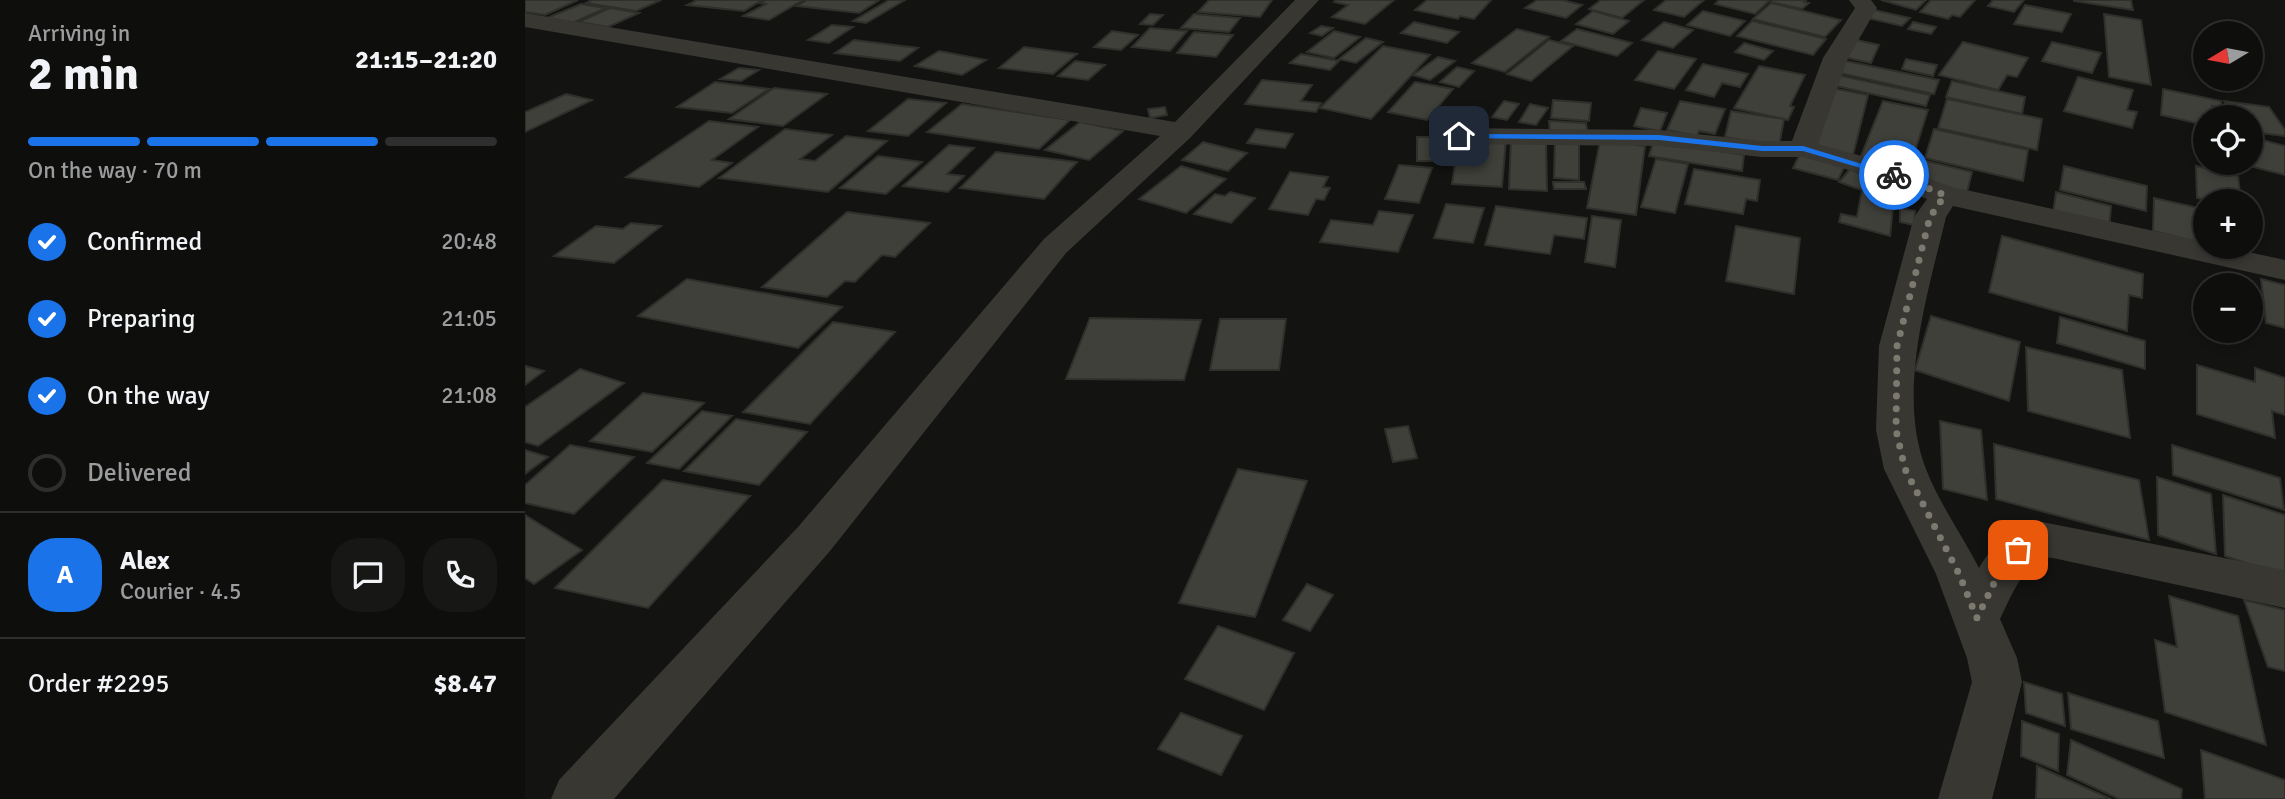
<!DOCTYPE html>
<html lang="en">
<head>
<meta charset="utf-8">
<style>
	:root { --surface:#0e0e0d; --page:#171716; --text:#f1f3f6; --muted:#9b9c9d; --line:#2e2e2e; --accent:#1a73e8 }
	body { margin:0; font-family:Signika,sans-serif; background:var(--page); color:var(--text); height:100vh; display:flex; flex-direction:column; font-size:26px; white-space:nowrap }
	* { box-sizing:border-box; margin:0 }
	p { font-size:23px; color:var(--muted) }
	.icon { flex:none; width:38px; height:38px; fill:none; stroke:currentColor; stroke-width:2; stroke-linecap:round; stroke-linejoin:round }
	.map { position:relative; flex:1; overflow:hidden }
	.panel { display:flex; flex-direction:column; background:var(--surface); width:525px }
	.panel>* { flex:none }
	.needle { width:46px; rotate:260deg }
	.fabs { position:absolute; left:1668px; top:21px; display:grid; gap:14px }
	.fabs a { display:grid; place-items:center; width:70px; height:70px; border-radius:50%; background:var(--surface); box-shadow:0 4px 10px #0003,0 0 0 2px var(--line); font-size:35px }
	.pin { position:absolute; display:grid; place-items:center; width:60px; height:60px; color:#fff; margin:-30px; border-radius:14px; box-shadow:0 4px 10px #0006 }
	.courier { position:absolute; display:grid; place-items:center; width:70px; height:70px; margin:-35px; border:5px solid #1a73e8; border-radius:50%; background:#fff; color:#222; box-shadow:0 2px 9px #0007 }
	.headline em { font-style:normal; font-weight:800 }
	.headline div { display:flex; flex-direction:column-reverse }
	.headline { display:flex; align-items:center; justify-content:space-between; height:119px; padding:0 28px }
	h1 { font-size:46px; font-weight:800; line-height:52px }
	.bar { display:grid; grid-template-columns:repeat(4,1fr); gap:10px 7px; align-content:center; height:84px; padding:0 28px }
	.bar i { height:9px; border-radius:5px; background:var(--line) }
	.bar .active { background:var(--accent) }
	.bar p { grid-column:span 4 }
	.line { display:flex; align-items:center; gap:18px; padding:0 28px; border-top:2px solid var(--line) }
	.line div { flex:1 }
	.round { display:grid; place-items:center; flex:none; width:74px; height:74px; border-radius:28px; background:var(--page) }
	ol { padding:0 28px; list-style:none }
	li { display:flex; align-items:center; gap:21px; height:77px }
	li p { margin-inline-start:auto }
	li .icon { padding:7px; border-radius:50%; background:var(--accent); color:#fff; stroke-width:4 }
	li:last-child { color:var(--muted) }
	li i { width:38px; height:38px; border:4px solid var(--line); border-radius:50% }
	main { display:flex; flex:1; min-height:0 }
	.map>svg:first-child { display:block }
	.building { fill:#40403b; stroke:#2f2f2b; stroke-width:2 }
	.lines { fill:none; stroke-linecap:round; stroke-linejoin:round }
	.street { fill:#383732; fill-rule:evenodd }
	.route { fill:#1a73e8 }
	.done { stroke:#7c796f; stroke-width:7; stroke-dasharray:0 12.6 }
</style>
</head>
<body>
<main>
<section class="panel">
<div class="headline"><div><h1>2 min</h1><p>Arriving in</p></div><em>21:15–21:20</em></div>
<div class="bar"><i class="active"></i><i class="active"></i><i class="active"></i><i></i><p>On the way · 70 m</p></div>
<ol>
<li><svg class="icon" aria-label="check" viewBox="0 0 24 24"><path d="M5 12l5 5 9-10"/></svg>Confirmed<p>20:48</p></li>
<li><svg class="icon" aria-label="check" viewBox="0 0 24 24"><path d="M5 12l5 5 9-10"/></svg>Preparing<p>21:05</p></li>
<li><svg class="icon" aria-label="check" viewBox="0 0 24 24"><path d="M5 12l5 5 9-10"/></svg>On the way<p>21:08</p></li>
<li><i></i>Delivered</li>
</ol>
<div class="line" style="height:126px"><b class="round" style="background:var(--accent);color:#fff">A</b><div><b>Alex</b><p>Courier · 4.5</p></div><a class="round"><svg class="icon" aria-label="chat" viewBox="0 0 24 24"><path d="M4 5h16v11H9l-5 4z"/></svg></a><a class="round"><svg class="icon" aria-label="phone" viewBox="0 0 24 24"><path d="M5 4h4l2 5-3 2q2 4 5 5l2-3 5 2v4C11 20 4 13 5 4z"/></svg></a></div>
<div class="line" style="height:91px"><div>Order #2295</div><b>$8.47</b></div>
</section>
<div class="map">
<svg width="1760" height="799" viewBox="0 0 1760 799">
	<rect width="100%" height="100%" fill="#131311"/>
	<g class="building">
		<path d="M 0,0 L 53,0 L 20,15 L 0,12 Z"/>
		<path d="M 67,0 L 136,0 L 111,11 L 61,3 Z"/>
		<path d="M 172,0 L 237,0 L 219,11 L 162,5 Z"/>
		<path d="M 241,0 L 278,0 L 244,20 L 218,16 L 241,4 L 235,3 Z"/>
		<path d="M 282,0 L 349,0 L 353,1 L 334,13 L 272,6 Z"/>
		<path d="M 364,0 L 380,0 L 341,23 L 328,21 Z"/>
		<path d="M 684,0 L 747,0 L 735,17 L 673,12 Z"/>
		<path d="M 811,0 L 869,0 L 840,24 L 807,17 L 823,5 L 809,2 Z"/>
		<path d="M 902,0 L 966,0 L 949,19 L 935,16 L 933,19 L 890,10 Z"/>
		<path d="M 1012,0 L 1037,0 L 1057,5 L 1041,18 L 1000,8 Z"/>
		<path d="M 1076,0 L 1119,0 L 1097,18 L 1064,9 Z"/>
		<path d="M 1141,0 L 1179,0 L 1159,17 L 1129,10 Z"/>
		<path d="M 1194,0 L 1240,0 L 1244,1 L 1230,14 L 1190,4 Z"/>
		<path d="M 1248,0 L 1281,0 L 1279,2 L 1284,3 L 1277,9 L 1246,2 Z"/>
		<path d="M 1356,0 L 1401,0 L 1391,10 Z"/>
		<path d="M 1406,0 L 1450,0 L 1435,17 L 1427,15 L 1423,19 L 1395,12 Z"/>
		<path d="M 1468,0 L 1499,0 L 1489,12 L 1463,6 Z"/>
		<path d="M 1549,0 L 1606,0 L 1608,10 L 1549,1 Z"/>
		<path d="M 1246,3 L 1316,20 L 1300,37 L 1228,19 Z"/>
		<path d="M 56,4 L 81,8 L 47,23 L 22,18 Z"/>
		<path d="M 1500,5 L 1546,14 L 1537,32 L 1489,24 Z"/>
		<path d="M 85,8 L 114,13 L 83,27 L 54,22 Z"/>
		<path d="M 1349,10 L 1385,18 L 1377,26 L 1342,18 Z"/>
		<path d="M 1068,11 L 1104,21 L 1088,34 L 1051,24 Z"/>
		<path d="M 1178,11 L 1220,21 L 1205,36 L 1162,25 Z"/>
		<path d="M 625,14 L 638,15 L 628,25 L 615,24 Z"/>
		<path d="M 669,14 L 715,18 L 704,32 L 656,28 Z"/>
		<path d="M 1579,14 L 1616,20 L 1626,85 L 1584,77 Z"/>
		<path d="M 1227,21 L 1301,39 L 1288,55 L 1212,36 Z"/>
		<path d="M 889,22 L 934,32 L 922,43 L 876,33 Z"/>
		<path d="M 1139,22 L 1168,30 L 1148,48 L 1117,40 Z"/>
		<path d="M 1388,22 L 1411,27 L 1406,34 L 1383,29 Z"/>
		<path d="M 307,25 L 328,27 L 304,43 L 283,40 Z"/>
		<path d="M 796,26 L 808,28 L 797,36 L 785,33 Z"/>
		<path d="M 625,28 L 662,31 L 645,51 L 607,47 Z"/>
		<path d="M 992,29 L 1024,37 L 980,72 L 947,63 Z"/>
		<path d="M 1052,29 L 1107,43 L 1092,56 L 1036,41 Z"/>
		<path d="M 587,31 L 613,35 L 596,50 L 569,47 Z"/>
		<path d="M 809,31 L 835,37 L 809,58 L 782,52 Z"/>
		<path d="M 669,32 L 708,35 L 691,57 L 652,53 Z"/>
		<path d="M 841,38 L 858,42 L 831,63 L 814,59 Z"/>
		<path d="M 1327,39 L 1354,45 L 1346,63 L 1318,57 Z"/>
		<path d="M 329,40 L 393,48 L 375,61 L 310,53 Z"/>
		<path d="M 1024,40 L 1048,46 L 1006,81 L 982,74 Z"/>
		<path d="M 1438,42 L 1503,58 L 1492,77 L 1482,75 L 1473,90 L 1414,75 Z"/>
		<path d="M 1527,42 L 1576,53 L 1567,73 L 1517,61 Z"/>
		<path d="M 1219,43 L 1248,51 L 1239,60 L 1210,52 Z"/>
		<path d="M 858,46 L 905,55 L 846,119 L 795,108 Z"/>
		<path d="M 499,47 L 552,54 L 528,74 L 474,68 Z"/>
		<path d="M 414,51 L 461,60 L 437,75 L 390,66 Z"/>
		<path d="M 1133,51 L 1171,59 L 1149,89 L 1110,80 Z"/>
		<path d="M 776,54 L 814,61 L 805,70 L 765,63 Z"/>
		<path d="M 913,57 L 930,61 L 905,80 L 888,75 Z"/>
		<path d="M 1381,59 L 1412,65 L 1408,76 L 1377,69 Z"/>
		<path d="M 1316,60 L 1414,80 L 1409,94 L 1310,72 Z"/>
		<path d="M 550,61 L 580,65 L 563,80 L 533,76 Z"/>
		<path d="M 1178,64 L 1223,74 L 1215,87 L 1197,83 L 1189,97 L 1161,90 Z"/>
		<path d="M 1234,66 L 1280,75 L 1265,106 L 1269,107 L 1263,120 L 1209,108 Z"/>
		<path d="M 932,67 L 949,71 L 934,87 L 915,82 Z"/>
		<path d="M 214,68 L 234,70 L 216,81 L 195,79 Z"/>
		<path d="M 1312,75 L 1405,95 L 1401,106 L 1307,85 Z"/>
		<path d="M 1553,77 L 1608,90 L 1602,110 L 1612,112 L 1607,128 L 1539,111 Z"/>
		<path d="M 737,80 L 787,85 L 776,101 L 796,103 L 791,112 L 720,104 Z"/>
		<path d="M 1427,81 L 1500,97 L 1497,114 L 1421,97 Z"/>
		<path d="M 190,82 L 244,89 L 207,113 L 152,107 Z"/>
		<path d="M 890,82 L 928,89 L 902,120 L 863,112 Z"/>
		<path d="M 249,88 L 302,94 L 258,126 L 204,119 Z"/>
		<path d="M 1306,88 L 1343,95 L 1328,155 L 1288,147 Z"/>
		<path d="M 1638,89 L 1696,101 L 1696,108 L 1687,106 L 1687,113 L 1694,115 L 1694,117 L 1680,117 L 1680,125 L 1636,115 Z"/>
		<path d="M 41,94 L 67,100 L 0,132 L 0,112 Z"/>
		<path d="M 383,99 L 421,103 L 383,136 L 343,131 Z"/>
		<path d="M 1422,99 L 1517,119 L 1512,150 L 1413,128 Z"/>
		<path d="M 1028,100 L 1066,103 L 1064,121 L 1026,118 Z"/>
		<path d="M 979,101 L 994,104 L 982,120 L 967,117 Z"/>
		<path d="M 1155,101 L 1200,109 L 1190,134 L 1174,131 L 1172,136 L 1142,130 Z"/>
		<path d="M 1358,101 L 1403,110 L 1383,173 L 1334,161 Z"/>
		<path d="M 1699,101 L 1744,107 L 1760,130 L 1760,136 L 1727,132 L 1726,117 L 1708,117 Z"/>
		<path d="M 437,104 L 545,120 L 514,149 L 402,132 Z"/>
		<path d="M 1005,104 L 1023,108 L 1011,125 L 994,122 Z"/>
		<path d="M 640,107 L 642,115 L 625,118 L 623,109 Z"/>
		<path d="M 1116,108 L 1142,113 L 1135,131 L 1109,126 Z"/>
		<path d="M 1206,111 L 1259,119 L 1254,146 L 1200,137 Z"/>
		<path d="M 184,121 L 233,127 L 187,160 L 207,163 L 174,187 L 101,177 Z"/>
		<path d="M 1024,121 L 1061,123 L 1063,134 L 1025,133 Z"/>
		<path d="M 555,122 L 598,131 L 564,160 L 520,150 Z"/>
		<path d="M 260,129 L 307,135 L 275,159 L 290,161 L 321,136 L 362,141 L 303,192 L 194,178 Z"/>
		<path d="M 731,129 L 768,134 L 760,148 L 722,143 Z"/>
		<path d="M 1409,129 L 1503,150 L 1498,181 L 1400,158 Z"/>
		<path d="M 934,136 L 981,139 L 977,187 L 927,184 Z"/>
		<path d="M 892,137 L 923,137 L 924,161 L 892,161 Z"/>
		<path d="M 1726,137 L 1760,146 L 1760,175 L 1713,163 L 1726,163 Z"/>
		<path d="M 986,138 L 1021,140 L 1022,191 L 984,189 Z"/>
		<path d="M 1030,139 L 1054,141 L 1054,180 L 1029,178 Z"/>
		<path d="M 1129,140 L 1219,155 L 1217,171 L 1124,156 Z"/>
		<path d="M 1075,141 L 1120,146 L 1111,215 L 1062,208 Z"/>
		<path d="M 678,142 L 722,153 L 703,171 L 657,160 Z"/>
		<path d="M 424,145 L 449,148 L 422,174 L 439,176 L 423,192 L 378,186 Z"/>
		<path d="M 471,152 L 552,162 L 519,199 L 435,188 Z"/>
		<path d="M 1275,154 L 1320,165 L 1313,180 L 1268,168 Z"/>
		<path d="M 353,156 L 397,162 L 361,194 L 315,188 Z"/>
		<path d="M 1131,159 L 1163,164 L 1150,213 L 1116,207 Z"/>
		<path d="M 1393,159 L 1447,172 L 1441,196 L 1386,183 Z"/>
		<path d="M 874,165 L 907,168 L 894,203 L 860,199 Z"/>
		<path d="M 656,166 L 701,179 L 661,213 L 614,199 Z"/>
		<path d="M 1539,166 L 1622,186 L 1621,211 L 1535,190 Z"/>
		<path d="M 1671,166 L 1713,176 L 1716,201 L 1686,201 L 1672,198 Z"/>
		<path d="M 1169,169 L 1235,180 L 1232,201 L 1221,199 L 1218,214 L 1160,204 Z"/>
		<path d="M 1325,169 L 1370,188 L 1365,236 L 1314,222 L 1316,214 L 1332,217 L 1337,190 L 1314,182 Z"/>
		<path d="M 765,172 L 803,177 L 798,187 L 805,188 L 799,200 L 791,199 L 783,215 L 744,209 Z"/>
		<path d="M 1028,182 L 1059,182 L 1061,189 L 1029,189 Z"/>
		<path d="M 705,192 L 730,198 L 706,223 L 669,214 L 690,194 L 700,196 Z"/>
		<path d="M 1531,192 L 1586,206 L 1584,228 L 1528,214 Z"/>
		<path d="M 1629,198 L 1678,209 L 1679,244 L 1628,231 Z"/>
		<path d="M 921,204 L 959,208 L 948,243 L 909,238 Z"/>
		<path d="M 971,206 L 1062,218 L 1059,239 L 1029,235 L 1025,254 L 960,245 Z"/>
		<path d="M 1375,208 L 1390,211 L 1389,225 L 1375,222 Z"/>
		<path d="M 854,211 L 888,215 L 873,252 L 795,242 L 806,220 L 848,225 Z"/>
		<path d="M 322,212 L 405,223 L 370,257 L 357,255 L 330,282 L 320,281 L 302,297 L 237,287 Z"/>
		<path d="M 1067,216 L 1096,220 L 1090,267 L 1060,262 Z"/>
		<path d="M 106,223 L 136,226 L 89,263 L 29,256 L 71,226 L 98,229 Z"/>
		<path d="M 1211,226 L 1275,238 L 1269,294 L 1201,281 Z"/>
		<path d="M 1477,236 L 1618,274 L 1617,298 L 1604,295 L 1602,331 L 1464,292 Z"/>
		<path d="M 162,279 L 317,307 L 273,348 L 113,316 Z"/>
		<path d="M 1736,279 L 1760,285 L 1760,328 L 1741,323 Z"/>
		<path d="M 1406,316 L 1495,342 L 1484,401 L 1390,370 Z"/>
		<path d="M 1535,317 L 1620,341 L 1620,369 L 1532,343 Z"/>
		<path d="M 565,318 L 676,320 L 659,380 L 541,379 Z"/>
		<path d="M 695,319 L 761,319 L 754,370 L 685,370 Z"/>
		<path d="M 308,322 L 370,332 L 285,424 L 218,412 Z"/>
		<path d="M 1501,347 L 1597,370 L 1605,438 L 1503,411 Z"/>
		<path d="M 1672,365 L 1730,382 L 1730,368 L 1760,378 L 1760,415 L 1747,411 L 1750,438 L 1672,414 Z"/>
		<path d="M 0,366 L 19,371 L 0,385 Z"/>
		<path d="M 55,369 L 99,383 L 13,446 L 0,442 L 0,407 Z"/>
		<path d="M 118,393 L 179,403 L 127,452 L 65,441 Z"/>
		<path d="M 177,411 L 207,416 L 154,469 L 122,463 Z"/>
		<path d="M 211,419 L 282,432 L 234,485 L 159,471 Z"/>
		<path d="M 1415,421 L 1456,430 L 1462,500 L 1418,489 Z"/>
		<path d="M 883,426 L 892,458 L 868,462 L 860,429 Z"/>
		<path d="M 1469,444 L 1614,480 L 1624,540 L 1471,499 Z"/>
		<path d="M 45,445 L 109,457 L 49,514 L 0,503 L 0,485 Z"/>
		<path d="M 1647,445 L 1755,478 L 1759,510 L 1648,475 Z"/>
		<path d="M 0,450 L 23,457 L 0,474 Z"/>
		<path d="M 713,469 L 782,481 L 730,617 L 654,603 Z"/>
		<path d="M 1632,477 L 1686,494 L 1691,554 L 1633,535 Z"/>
		<path d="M 138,480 L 225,496 L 123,608 L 30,588 Z"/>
		<path d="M 1698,495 L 1760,515 L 1760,576 L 1700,556 Z"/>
		<path d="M 0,515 L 57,550 L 9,584 L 0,578 Z"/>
		<path d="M 782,584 L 808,595 L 785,631 L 758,620 Z"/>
		<path d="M 1644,596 L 1713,616 L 1741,745 L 1640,712 L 1630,640 L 1652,647 Z"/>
		<path d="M 1719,600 L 1760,610 L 1760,671 L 1743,667 Z"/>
		<path d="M 693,626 L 769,653 L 739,710 L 660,679 Z"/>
		<path d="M 1499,682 L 1537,694 L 1540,726 L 1501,713 Z"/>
		<path d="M 1543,693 L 1633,721 L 1639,758 L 1546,729 Z"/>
		<path d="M 656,713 L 717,736 L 696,775 L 633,749 Z"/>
		<path d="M 1497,721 L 1534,734 L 1533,771 L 1496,756 Z"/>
		<path d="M 1546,740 L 1657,789 L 1656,799 L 1594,799 L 1542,775 Z"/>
		<path d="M 1676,750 L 1760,780 L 1760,799 L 1680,799 Z"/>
		<path d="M 1512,766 L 1586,799 L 1511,799 Z"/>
	</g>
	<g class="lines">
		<g class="street">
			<path d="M 770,0 L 794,0 L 666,137 L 541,253 L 305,551 L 89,799 L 26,799 L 34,780 L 273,527 L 519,239 L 635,136 L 0,27 L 0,13 L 650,122 Z"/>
			<path d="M 1324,0 L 1346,0 L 1352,8 L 1323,58 L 1293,144 L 1362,163 L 1427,187 L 1680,242 L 1680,247 L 1700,247 L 1760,260 L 1760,280 L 1428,206 L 1421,217 C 1403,293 1371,393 1401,469 C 1414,503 1437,535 1454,568 C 1469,542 1487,527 1517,522 L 1760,570 L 1760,608 L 1528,558 L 1516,557 C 1495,573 1486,596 1475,619 L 1492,658 L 1497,682 L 1467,799 L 1413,799 L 1447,682 L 1442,658 L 1411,574 L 1359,469 L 1351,430 L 1354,346 L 1389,217 L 1402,199 L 1342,175 L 1277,157 L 1237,157 L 1134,146 L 934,144 L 924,142 L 920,136 L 924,130 L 934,128 L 1134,130 L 1237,141 L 1267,141 L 1298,58 L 1330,8 Z"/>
		</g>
	</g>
	<path class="route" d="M 934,134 L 1134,135 L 1237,146 L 1278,146 L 1373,175 L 1366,177 L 1278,151 L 1237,151 L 1134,140 L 931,138 Z"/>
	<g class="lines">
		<path class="done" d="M 1369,175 L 1420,195 L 1405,217 L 1372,346 L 1371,430 L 1380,469 L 1434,574 L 1452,618 L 1476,569 L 1493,550"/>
	</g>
</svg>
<div class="fabs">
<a><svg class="needle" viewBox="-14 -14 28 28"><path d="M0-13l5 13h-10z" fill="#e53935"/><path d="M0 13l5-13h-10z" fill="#9b9c9d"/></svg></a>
<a><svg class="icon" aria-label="locate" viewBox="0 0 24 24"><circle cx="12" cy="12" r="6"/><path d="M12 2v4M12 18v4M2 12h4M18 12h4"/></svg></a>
<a>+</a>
<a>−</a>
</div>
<div class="pin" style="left:1493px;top:550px;background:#ea580c"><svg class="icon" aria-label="bag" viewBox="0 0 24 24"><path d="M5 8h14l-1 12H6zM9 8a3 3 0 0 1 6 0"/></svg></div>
<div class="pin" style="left:934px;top:136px;background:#1f2937"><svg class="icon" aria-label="home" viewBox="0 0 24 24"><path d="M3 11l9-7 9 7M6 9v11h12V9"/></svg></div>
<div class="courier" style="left:1369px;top:175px"><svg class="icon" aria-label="bike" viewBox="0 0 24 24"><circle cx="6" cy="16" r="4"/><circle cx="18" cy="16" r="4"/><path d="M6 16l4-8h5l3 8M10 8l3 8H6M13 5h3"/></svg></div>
</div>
</main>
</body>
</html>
